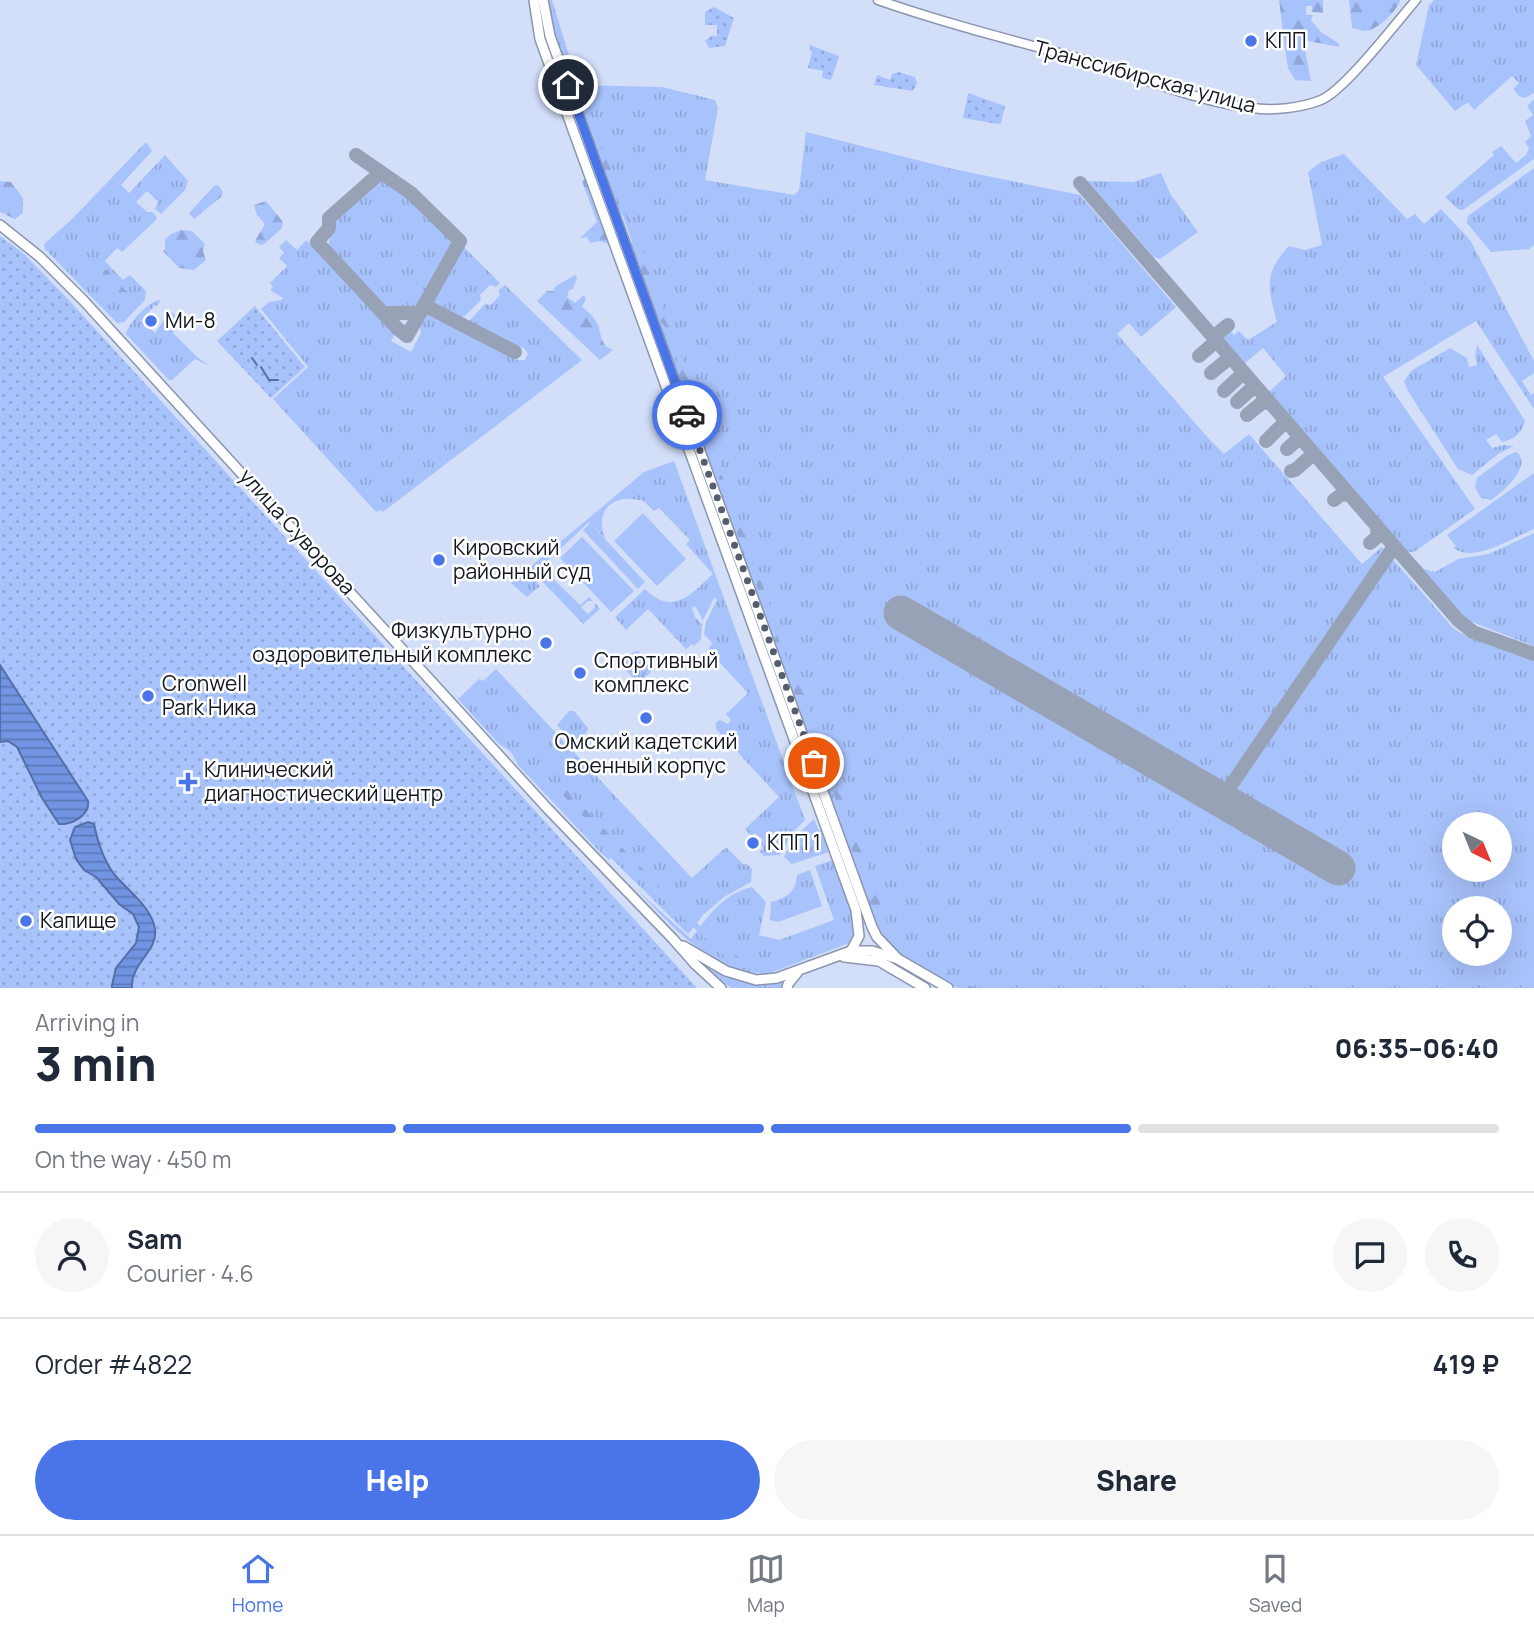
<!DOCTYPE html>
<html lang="en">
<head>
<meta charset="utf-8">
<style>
	:root { --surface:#fff; --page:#f6f6f7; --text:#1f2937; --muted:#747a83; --line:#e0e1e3; --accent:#4975e8 }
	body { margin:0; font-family:Manrope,sans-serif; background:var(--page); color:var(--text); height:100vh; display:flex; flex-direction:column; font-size:26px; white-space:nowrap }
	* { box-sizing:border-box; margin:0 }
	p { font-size:23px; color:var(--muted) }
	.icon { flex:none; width:38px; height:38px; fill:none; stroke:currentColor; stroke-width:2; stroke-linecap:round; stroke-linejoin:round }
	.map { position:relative; height:988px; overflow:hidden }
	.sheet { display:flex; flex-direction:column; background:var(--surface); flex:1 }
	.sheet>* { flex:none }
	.needle { width:46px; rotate:137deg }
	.fabs { position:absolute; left:1442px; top:812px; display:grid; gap:14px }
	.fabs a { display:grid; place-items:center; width:70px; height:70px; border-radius:50%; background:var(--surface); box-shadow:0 7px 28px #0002; font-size:35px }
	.pin { position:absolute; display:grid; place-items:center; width:60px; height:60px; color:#fff; margin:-30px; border:4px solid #fff; border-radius:50%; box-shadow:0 2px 7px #0007 }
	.courier { position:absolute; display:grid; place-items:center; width:70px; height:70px; margin:-35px; border:5px solid #4975e8; border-radius:50%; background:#fff; color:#222; box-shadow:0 2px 9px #0007 }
	.head em { font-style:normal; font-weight:800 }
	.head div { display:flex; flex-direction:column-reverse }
	.head { display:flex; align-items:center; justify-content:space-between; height:119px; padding:0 35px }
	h1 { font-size:46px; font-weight:800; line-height:52px }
	.bar { display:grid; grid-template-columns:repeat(4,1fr); gap:10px 7px; align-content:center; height:84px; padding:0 35px }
	.bar i { height:9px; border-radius:5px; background:var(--line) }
	.bar .selected { background:var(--accent) }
	.bar p { grid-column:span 4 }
	.line { display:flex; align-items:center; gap:18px; padding:0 35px; border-top:2px solid var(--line) }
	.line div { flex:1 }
	.round { display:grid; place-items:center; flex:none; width:74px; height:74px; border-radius:37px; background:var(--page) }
	.action { display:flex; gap:14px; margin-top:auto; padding:14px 35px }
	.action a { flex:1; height:80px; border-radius:42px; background:var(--accent); color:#fff; font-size:28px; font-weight:800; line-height:80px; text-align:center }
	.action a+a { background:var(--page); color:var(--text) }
	.menu { display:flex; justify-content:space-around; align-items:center; height:98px; border-top:2px solid var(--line); background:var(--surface); font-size:19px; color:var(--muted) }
	.menu a { display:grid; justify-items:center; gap:4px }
	.menu .selected { color:var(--accent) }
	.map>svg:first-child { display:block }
	.grass { fill:url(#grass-tufts); fill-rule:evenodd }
	.forest { fill:url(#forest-firs) }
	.park { fill:url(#park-dots) }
	.pitch { fill:#a8c2fb }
	.water { fill:url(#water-rules); stroke:#546ea8; stroke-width:2 }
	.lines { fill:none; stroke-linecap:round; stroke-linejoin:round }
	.stream { stroke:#546ea8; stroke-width:2 }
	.taxiway { stroke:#98a2b6; stroke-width:14 }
	.runway { stroke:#98a2b6; stroke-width:35 }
	.secondary-casing { stroke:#8b96ae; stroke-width:11 }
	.primary-casing { stroke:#8b96ae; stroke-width:12 }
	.secondary { stroke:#fff; stroke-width:8 }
	.primary { stroke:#fff; stroke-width:9 }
	.done { stroke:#565d6c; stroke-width:7; stroke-dasharray:0 12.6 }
	.route { stroke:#4975e8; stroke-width:9 }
	.poi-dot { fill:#4975e8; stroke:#fff; stroke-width:2.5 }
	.labels { text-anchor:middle; stroke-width:5; stroke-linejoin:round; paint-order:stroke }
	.poi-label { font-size:21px; fill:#121720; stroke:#fff; text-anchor:start }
	.street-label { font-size:21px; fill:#121720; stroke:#fff }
</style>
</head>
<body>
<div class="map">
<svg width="1534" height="988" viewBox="0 0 1534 988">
	<defs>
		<pattern id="grass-tufts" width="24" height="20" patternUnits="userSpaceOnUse" patternTransform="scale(1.75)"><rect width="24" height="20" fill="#a8c2fb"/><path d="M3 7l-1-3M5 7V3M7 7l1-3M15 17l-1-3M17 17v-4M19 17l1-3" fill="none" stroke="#90a6d7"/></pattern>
		<pattern id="forest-firs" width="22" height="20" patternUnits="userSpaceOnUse" patternTransform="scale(1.75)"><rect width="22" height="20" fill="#a8c2fb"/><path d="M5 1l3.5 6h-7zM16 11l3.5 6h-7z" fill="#90a6d7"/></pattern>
		<pattern id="park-dots" width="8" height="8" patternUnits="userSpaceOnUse" patternTransform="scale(1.75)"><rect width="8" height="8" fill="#a8c2fb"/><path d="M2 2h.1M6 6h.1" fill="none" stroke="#90a6d7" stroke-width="1.8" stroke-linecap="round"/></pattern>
		<pattern id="water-rules" width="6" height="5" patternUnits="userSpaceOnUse" patternTransform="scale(1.75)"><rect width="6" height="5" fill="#7194e3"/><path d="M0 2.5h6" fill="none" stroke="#5b78b8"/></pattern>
	</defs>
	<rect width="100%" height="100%" fill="#d3dff9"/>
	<g class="grass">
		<path d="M 547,0 L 552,0 L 578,85 L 662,87 L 715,100 L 718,108 L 705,180 L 794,195 L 799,190 L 806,132 L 953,169 L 1080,195 L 1176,307 L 1141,337 L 1129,323 L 1117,334 L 1209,439 L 1224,454 L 1249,434 L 1362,564 L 1382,547 L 1454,629 L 1470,638 L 1534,661 L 1534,988 L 959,988 L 890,945 L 876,924 L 824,781 L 821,768 L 824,766 L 819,753 L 816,753 L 809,740 L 641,277 L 629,243 L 632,242 L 623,216 L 617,209 C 593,143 559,69 547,0 ZM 1454,824 L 1500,824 L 1500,870 L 1454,870 ZM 1454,908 L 1500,908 L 1500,954 L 1454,954 Z"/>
		<path d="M 1434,0 L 1534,0 L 1534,93 L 1525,98 L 1519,96 L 1513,89 L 1519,83 L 1512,76 L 1474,110 L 1468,102 L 1455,111 L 1416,65 L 1429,5 Z"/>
		<path d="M 1534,99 L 1534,159 L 1463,210 L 1458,209 L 1445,197 L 1494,155 L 1492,152 L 1501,146 L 1516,163 L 1526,155 L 1529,148 L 1525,142 L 1531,136 L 1525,121 L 1533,115 L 1527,106 Z"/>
		<path d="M 146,142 L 152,151 L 121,185 L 129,193 L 165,155 L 188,181 L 185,190 L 161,214 L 155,209 L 158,201 L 147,191 L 136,202 L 147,212 L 152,212 L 157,217 L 156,220 L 122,252 L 117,248 L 105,261 L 123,280 L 130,275 L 146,291 L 145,300 L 124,322 L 117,323 L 45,249 L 44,244 L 71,220 Z"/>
		<path d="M 1344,154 L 1407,219 L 1415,214 L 1424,224 L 1441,209 L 1470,240 L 1534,361 L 1534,373 L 1522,381 L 1531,395 L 1534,393 L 1534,409 L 1476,321 L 1383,377 L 1475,509 L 1414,552 L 1406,552 L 1269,392 L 1286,376 L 1263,348 L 1244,364 L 1219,336 L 1228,329 L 1234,335 L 1239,331 L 1248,340 L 1277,322 C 1268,287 1263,274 1289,246 L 1305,250 L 1322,245 L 1308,172 L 1321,162 Z"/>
		<path d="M 1534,168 L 1534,245 L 1529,249 L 1491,252 L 1467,223 L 1468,216 Z"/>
		<path d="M 1161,173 L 1171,195 L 1198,232 L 1160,259 L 1154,257 L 1087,181 L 1133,182 Z"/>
		<path d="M 379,176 C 395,182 455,228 451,246 C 448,261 428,290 420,305 C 409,312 393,309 381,305 L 328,248 L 334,215 Z"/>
		<path d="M 286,240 L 297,250 L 306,240 L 324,254 L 393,328 L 396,332 L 391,341 L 411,352 L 421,333 L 418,317 L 423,309 L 429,309 L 512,353 L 517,360 L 525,360 L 528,354 L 524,348 L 510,345 L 470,325 L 470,320 L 485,304 L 491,305 L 500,295 L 498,290 L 505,285 L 582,360 L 383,512 L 381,510 L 376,512 L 273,399 L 308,367 L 261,309 L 269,302 L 282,300 L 283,298 L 270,290 L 273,287 L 270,283 L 287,266 L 279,258 L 284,253 L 279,247 Z"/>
		<path d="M 461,244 L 500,283 L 496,287 L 490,285 L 480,295 L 481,300 L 465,316 L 457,318 L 435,306 L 430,298 C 440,280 453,263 461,244 Z"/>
		<path d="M 159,300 L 160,301 L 157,306 L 155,305 L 141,321 L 155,333 L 170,311 L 183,322 L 173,333 L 197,357 L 210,366 L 195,359 L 172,380 L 169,380 L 126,334 C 129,322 147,303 159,300 Z"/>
		<path d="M 1477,345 L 1525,421 C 1522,433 1513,440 1502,442 L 1496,434 L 1486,440 L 1492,448 L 1504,445 L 1514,446 L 1498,454 L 1472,475 L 1458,469 L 1408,391 L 1404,381 L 1411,371 L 1450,348 L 1467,358 L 1469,367 L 1477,365 L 1475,356 Z"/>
		<path d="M 1516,452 C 1534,464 1503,492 1491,500 L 1481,498 L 1475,487 L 1477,478 L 1508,455 Z"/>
		<path d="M 674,461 L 805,820 L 792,833 L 780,855 L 764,856 L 760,852 L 763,848 L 760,844 L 763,840 L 755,833 L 751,836 L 745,829 L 779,797 L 716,729 L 716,722 L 720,720 L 728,724 L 731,720 L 726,714 L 748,693 L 708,650 L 712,643 L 704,634 L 706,623 L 717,599 L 714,598 L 703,620 L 695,606 L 692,608 L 695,617 L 702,624 L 701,639 L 694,646 L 692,644 L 686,649 L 648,609 L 626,630 L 615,617 L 645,589 C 673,617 691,594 713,574 L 686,544 L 690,540 L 659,508 L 654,511 L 642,500 C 635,500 627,497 619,500 C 601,505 598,525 606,539 L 589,522 L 541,567 L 580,605 L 589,597 L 593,601 L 588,601 L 581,607 L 588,614 L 594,609 L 595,603 L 600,609 L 583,624 L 541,580 L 537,583 L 540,586 L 527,597 L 511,583 L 644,472 Z"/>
		<path d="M 1534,473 L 1534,529 C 1513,537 1474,564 1453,548 L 1456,546 L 1447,535 Z"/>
		<path d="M 1534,533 L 1534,646 L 1467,620 L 1415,563 L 1416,561 L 1424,569 L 1435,572 L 1458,559 L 1489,554 Z"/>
		<path d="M 638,651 L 652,668 L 651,672 L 638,683 L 621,665 L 633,652 Z"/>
		<path d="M 496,669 L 692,878 L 726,847 L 744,865 L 746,863 L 752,869 L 751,882 L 724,897 L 704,914 L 688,934 L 611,858 L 609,860 L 599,851 L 518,765 C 512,752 511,751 499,744 L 458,699 L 479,679 L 483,681 Z"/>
		<path d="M 569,711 L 574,711 L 588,728 L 587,732 L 574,743 L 557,725 Z"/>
		<path d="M 814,819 L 819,831 L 821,830 L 827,840 L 829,852 L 792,864 L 784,857 L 793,839 Z"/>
		<path d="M 833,860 L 854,914 L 856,932 L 852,942 L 770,973 C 713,977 672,925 636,889 L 691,939 C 707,917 724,893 752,887 L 766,902 L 759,935 L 779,940 L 834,920 L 815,866 Z"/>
		<path d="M 810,870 L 822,906 L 778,922 L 770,920 L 771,902 C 786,898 796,892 797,875 Z"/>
		<path d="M 695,959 C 725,975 751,987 785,981 L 783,988 L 731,988 Z"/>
	</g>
	<g class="forest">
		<path d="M 1279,0 L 1323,0 L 1323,13 L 1312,12 L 1312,6 L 1306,6 L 1306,15 L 1313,15 L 1311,20 L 1321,32 L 1338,43 L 1340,47 L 1303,40 L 1311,81 L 1295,80 L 1288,68 L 1285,48 Z"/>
		<path d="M 1349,0 L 1400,0 L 1400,1 C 1396,12 1377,31 1364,31 C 1363,31 1353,28 1352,28 Z"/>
		<path d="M 588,119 L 620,189 L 649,268 L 650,278 L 655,285 L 725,475 L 723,480 L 717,479 L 676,369 L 677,359 L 669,345 L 665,327 L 657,317 L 649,295 L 646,279 L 641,274 C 637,256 634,238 628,221 C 615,188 591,155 588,119 Z"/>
		<path d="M 584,179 L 586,179 L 610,244 L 599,241 L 590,243 L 587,237 L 580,238 L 597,222 L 582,181 Z"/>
		<path d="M 0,181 L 11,182 L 23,198 L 23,213 L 15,219 L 0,212 Z"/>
		<path d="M 218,185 L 223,192 L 221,197 L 194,219 L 189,213 L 214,186 Z"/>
		<path d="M 266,201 L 283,222 L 282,228 L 263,245 L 258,244 L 255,241 L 265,224 L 257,215 L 254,205 Z"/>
		<path d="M 181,230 L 192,231 L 205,244 L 203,251 L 206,260 L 194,270 L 179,268 L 163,251 L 165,250 L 165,239 L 171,234 Z"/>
		<path d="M 108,269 C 118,275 118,281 124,289 C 129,294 135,296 139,302 L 133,310 C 124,306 120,298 110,294 L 102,277 L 104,271 Z"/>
		<path d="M 575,275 L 577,277 L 573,289 L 569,290 L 567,297 L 575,303 L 584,295 L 586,299 L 582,307 C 588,311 595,318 598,325 C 602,336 600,345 613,350 L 600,360 L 537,301 L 547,291 L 553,291 L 556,286 Z"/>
		<path d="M 725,487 L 729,489 L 774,618 L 770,622 L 724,498 Z"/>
		<path d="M 773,625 L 790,667 L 795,669 L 890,929 C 910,956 945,971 974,988 L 957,988 L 900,954 L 889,945 L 877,922 L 820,753 L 812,741 L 774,638 L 771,627 Z"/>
		<path d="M 556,783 L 561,784 L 677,905 L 725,949 L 757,967 L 757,971 L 734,964 L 673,909 L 557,789 Z"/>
	</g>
	<g class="park">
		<path d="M 714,7 L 734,18 L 725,46 L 709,48 L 705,41 L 711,36 L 717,36 L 717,25 L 705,25 L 705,12 Z"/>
		<path d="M 810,45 L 839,56 L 831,80 L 822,78 L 823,71 L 808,68 L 812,52 L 809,49 Z"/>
		<path d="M 898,72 L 915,77 L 917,83 L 913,91 L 874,85 L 877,75 L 890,80 L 892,74 Z"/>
		<path d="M 968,93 L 1005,106 L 1001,123 L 998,124 L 963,118 Z"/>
		<path d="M 0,236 L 24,254 L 66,297 L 697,988 L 0,988 Z"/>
		<path d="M 255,306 L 305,367 L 271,398 L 217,341 Z"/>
	</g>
	<g class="pitch">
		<path d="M 643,513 L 686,559 L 657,586 L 614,541 Z"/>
		<path d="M 590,523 L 645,582 L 638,589 L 583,530 Z"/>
		<path d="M 582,537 L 634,591 L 611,612 L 560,558 Z"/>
	</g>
	<g class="water">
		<path d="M 0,665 L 88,801 C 90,815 72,825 59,824 L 42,798 L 17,747 L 8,741 L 0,742 Z"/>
		<path d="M 88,822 L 94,824 C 97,840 104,861 114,874 C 127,890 153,908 155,930 C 158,951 130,964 132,988 L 112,988 L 112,985 L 116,968 L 136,943 L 139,927 L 133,914 L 119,904 L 96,877 L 84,870 L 76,859 L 70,840 L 75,827 Z"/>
	</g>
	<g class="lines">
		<g class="stream">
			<path d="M 252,358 L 257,365"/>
			<path d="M 261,367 L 269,380 L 278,380"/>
		</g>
		<g class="taxiway">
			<path d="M 356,155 L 411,193 L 460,241 L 407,336 L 397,328 L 317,242 L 329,228 L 329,218 L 381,172"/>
			<path d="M 1080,183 L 1458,620 L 1473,632 L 1534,654"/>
			<path d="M 424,305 L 515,352"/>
			<path d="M 383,313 L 420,313"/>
			<path d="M 1217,341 L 1217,334 L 1228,325"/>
			<path d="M 1199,356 L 1213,344 L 1219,344"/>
			<path d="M 1211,373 L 1227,360 L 1233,360"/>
			<path d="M 1224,391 L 1241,375 L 1246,376"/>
			<path d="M 1237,402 L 1251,389 L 1257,389"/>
			<path d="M 1247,415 L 1263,402 L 1269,403"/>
			<path d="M 1266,441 L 1282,425 L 1288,425"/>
			<path d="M 1287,449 L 1296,441 L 1301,441"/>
			<path d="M 1291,471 L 1295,470 L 1310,457 L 1316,457"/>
			<path d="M 1334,500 L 1342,494 L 1349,495"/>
			<path d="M 1370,543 L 1378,536 L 1377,528"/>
			<path d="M 1221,800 L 1393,548"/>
		</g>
		<path class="runway" d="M 901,613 L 1338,868"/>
		<defs>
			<path id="secondary" d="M 878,0 C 944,23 1011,40 1078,58 C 1134,74 1196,102 1252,108 C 1274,111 1301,108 1321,100 C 1345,90 1396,23 1416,0"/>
			<g id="primary">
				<path d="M 534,0 L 540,39 L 856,910 L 859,936 L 851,951"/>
				<path d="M 543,0 L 550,36 L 872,927 L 877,937 L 898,959"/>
				<path d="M 0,225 L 40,257 L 84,301 L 547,808 L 673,939 L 695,964 L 721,988"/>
				<path d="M 683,946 L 726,971 L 756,980 L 777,978 L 851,951 L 872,951 L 898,959 L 948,988"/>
				<path d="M 844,957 L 879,961 L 925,988"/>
				<path d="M 787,988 L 788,984 L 797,973"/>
			</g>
		</defs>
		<use href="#secondary" class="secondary-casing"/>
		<use href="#primary" class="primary-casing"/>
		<use href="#secondary" class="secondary"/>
		<use href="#primary" class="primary"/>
	</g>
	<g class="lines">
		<path class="done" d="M 687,415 L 814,763"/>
		<path class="route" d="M 568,85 L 687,415"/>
	</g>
	<g class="poi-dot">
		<circle cx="1251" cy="41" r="7"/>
		<circle cx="151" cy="321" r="7"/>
		<circle cx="439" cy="560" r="7"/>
		<circle cx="546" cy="643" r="7"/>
		<circle cx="580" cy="673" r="7"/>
		<circle cx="148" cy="696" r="7"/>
		<circle cx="646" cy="718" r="7"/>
		<path d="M184.5 771.5h7v7h7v7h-7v7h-7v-7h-7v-7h7z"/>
		<circle cx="753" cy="843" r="7"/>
		<circle cx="26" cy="921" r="7"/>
	</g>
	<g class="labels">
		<g class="poi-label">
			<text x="1265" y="48">КПП</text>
			<text x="165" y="328">Ми-8</text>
			<text x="453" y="555">Кировский<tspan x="453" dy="24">районный суд</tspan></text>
			<text x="532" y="638" text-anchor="end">Физкультурно<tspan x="532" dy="24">оздоровительный комплекс</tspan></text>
			<text x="594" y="668">Спортивный<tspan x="594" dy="24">комплекс</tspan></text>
			<text x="162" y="691">Cronwell<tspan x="162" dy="24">Park Ника</tspan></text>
			<text x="646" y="749" text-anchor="middle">Омский кадетский<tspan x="646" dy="24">военный корпус</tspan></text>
			<text x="204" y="777">Клинический<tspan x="204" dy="24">диагностический центр</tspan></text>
			<text x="767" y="850">КПП 1</text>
			<text x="40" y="928">Капище</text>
		</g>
		<g class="street-label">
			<text transform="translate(1145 77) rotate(15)" y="7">Транссибирская улица</text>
			<text transform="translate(297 532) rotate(48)" y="7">улица Суворова</text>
		</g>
	</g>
</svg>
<div class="fabs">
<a><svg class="needle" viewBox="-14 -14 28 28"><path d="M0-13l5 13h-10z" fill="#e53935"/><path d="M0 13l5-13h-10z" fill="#747a83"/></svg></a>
<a><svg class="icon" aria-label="locate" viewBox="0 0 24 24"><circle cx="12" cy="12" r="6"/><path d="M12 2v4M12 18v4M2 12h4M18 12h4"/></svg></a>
</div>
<div class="pin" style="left:814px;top:763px;background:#ea580c"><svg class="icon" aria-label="bag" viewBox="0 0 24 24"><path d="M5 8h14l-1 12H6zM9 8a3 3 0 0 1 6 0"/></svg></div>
<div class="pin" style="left:568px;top:85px;background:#1f2937"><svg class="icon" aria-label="home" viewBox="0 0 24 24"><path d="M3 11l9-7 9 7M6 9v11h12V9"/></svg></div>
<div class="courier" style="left:687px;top:415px"><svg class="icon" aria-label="car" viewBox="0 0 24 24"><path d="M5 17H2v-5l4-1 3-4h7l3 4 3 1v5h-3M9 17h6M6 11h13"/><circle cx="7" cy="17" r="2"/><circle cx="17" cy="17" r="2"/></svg></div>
</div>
<section class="sheet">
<div class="head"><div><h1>3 min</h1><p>Arriving in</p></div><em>06:35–06:40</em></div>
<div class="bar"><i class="selected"></i><i class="selected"></i><i class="selected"></i><i></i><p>On the way · 450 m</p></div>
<div class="line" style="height:126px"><a class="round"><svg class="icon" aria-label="person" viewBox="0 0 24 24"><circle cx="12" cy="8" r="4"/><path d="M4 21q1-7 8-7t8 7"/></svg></a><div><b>Sam</b><p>Courier · 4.6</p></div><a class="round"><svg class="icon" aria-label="chat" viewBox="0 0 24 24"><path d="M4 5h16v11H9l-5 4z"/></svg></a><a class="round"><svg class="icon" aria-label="phone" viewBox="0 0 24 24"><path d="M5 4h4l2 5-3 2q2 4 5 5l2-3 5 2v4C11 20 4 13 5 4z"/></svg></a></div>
<div class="line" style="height:91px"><div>Order #4822</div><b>419 ₽</b></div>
<div class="action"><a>Help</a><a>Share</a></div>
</section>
<nav class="menu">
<a class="selected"><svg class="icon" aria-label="home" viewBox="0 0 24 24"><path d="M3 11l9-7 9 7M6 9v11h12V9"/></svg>Home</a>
<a><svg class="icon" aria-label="map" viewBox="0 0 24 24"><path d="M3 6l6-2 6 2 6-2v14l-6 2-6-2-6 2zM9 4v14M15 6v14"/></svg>Map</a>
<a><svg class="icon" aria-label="saved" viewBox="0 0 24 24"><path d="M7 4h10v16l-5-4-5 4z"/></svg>Saved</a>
</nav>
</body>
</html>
